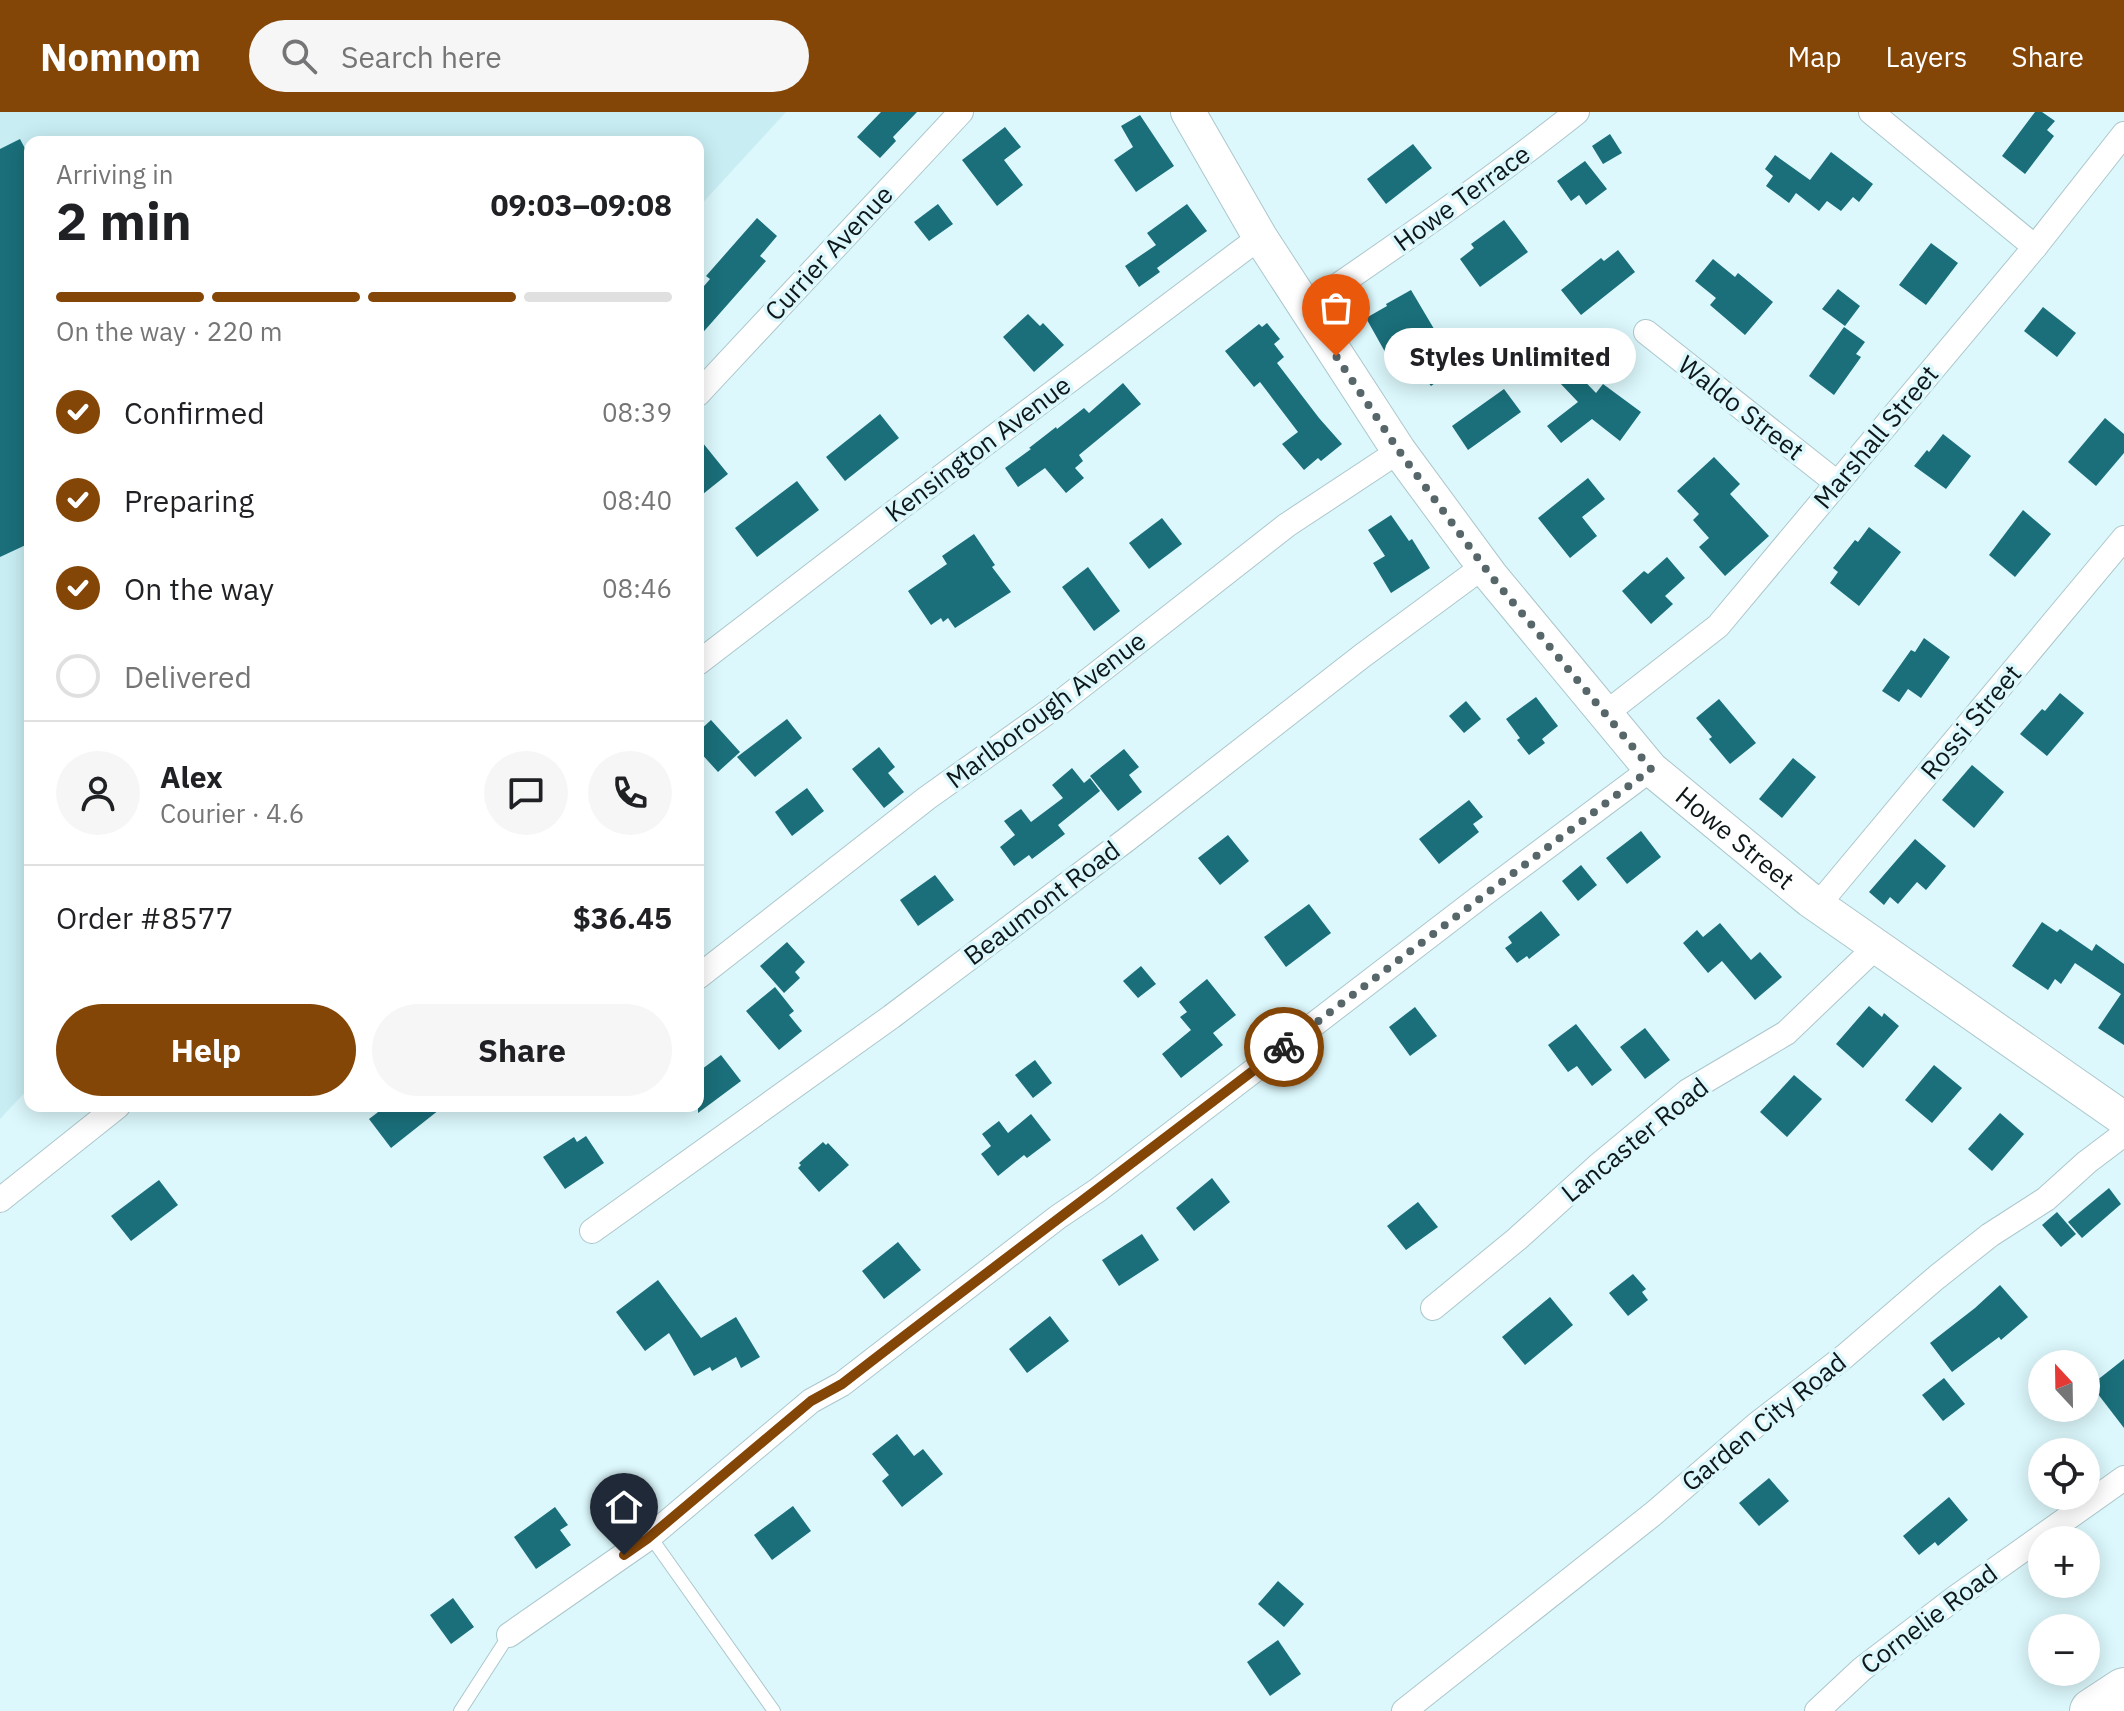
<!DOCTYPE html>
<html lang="en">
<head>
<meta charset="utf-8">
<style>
	:root { --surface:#fff; --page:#f6f6f6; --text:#202124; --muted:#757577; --line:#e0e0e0; --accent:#844607 }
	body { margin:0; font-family:"IBM Plex Sans",sans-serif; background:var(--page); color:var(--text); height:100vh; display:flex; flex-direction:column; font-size:30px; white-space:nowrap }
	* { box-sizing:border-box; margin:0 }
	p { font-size:26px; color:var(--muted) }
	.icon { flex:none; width:44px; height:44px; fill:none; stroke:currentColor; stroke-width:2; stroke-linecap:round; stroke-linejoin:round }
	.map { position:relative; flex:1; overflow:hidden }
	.side { position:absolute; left:24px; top:24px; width:680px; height:976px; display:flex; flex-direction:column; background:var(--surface); border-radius:16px; box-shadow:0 4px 20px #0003 }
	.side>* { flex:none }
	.needle { width:52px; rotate:338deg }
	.controls { position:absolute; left:2028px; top:1238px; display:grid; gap:16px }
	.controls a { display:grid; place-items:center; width:72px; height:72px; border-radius:50%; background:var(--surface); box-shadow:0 4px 20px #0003; font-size:40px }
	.pin { position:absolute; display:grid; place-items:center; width:68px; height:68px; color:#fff; margin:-82px -34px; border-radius:50% 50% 50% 0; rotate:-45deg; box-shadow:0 0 8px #0007 }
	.pin .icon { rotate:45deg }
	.courier { position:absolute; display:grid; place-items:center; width:80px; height:80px; margin:-40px; border:6px solid #844607; border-radius:50%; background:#fff; color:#222; box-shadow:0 2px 10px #0007 }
	.bubble { position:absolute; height:56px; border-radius:28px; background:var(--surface); box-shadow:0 4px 20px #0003; font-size:26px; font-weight:800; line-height:56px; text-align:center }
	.summary em { font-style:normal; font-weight:800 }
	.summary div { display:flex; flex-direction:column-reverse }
	.summary { display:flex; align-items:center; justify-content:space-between; height:136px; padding:0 32px }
	h1 { font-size:52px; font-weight:800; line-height:60px }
	.bar { display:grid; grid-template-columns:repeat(4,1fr); gap:12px 8px; align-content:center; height:96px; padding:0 32px }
	.bar i { height:10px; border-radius:6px; background:var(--line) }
	.bar .current { background:var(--accent) }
	.bar p { grid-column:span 4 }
	.line { display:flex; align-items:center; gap:20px; padding:0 32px; border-top:2px solid var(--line) }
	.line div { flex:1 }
	.round { display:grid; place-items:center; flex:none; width:84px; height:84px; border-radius:42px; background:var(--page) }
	ol { padding:0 32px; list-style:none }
	li { display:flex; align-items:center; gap:24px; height:88px }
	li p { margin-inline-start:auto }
	li .icon { padding:8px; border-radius:50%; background:var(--accent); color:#fff; stroke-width:4 }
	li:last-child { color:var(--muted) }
	li i { width:44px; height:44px; border:4px solid var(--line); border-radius:50% }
	.primary-button { display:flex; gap:16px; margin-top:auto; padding:16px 32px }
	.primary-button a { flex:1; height:92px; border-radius:48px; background:var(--accent); color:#fff; font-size:32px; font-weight:800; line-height:92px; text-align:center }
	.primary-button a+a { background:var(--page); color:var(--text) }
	header { display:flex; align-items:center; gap:48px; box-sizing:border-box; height:112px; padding:0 40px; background:var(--accent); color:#fff }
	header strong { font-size:38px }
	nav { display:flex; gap:44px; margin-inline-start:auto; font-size:28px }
	.search { width:560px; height:72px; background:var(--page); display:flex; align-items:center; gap:20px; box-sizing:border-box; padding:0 28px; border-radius:44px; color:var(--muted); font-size:30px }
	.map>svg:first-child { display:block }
	.built { fill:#c8eef3 }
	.building { fill:#1a6f7a }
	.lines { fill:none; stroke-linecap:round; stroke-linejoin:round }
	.service-casing { stroke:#acc7cb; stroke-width:14 }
	.minor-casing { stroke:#acc7cb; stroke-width:26 }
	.secondary-casing { stroke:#acc7cb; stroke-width:36 }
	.motorway-casing { stroke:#acc7cb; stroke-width:46 }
	.service { stroke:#fff; stroke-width:12 }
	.minor { stroke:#fff; stroke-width:24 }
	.secondary { stroke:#fff; stroke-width:34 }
	.motorway { stroke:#fff; stroke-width:44 }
	.done { stroke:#566669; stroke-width:8; stroke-dasharray:0 14.4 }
	.route { stroke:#844607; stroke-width:10 }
	.labels { text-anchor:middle; stroke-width:7; stroke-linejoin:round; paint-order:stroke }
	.street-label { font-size:26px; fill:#0e181a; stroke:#dcf8fc }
</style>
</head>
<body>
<header>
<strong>Nomnom</strong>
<div class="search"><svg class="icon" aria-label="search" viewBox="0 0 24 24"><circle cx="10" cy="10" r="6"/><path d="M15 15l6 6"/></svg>Search here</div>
<nav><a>Map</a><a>Layers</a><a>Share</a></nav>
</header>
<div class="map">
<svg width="2124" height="1599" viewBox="0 0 2124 1599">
	<rect width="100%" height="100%" fill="#dcf8fc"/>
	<path class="built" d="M 0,0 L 786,0 L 698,96 L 698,30 L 30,30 L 30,975 L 0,1007 Z"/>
	<g class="building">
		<path d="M 881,0 L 917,0 L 893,25 L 896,29 L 880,46 L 857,25 Z"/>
		<path d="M 2035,0 L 2042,0 L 2055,9 L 2047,18 L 2054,24 L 2025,62 L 2002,44 Z"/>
		<path d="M 1140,3 L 1174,54 L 1136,80 L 1114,48 L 1133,35 L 1121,14 Z"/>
		<path d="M 1005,15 L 1021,35 L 1004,48 L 1023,73 L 997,94 L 962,48 Z"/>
		<path d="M 1610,22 L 1622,41 L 1603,52 L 1592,34 Z"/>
		<path d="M 20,27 L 30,46 L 30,431 L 0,445 L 0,37 Z"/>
		<path d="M 1413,32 L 1432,56 L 1386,92 L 1367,67 Z"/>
		<path d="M 1831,40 L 1873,72 L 1859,90 L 1853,85 L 1841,99 L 1827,89 L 1819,99 L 1796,81 L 1789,91 L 1766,74 L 1773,64 L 1765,57 L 1775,43 L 1810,68 Z"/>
		<path d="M 1585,49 L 1607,77 L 1586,93 L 1579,83 L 1571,89 L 1557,69 Z"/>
		<path d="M 938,92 L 953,112 L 929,129 L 914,110 Z"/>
		<path d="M 1187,92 L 1207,119 L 1157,156 L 1160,160 L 1139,175 L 1125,154 L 1156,133 L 1147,121 Z"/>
		<path d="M 757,106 L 777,124 L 760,144 L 766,149 L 698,226 L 698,181 L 710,167 L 706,164 Z"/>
		<path d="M 1504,108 L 1528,140 L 1480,175 L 1460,147 L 1474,136 L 1471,132 Z"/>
		<path d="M 1931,131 L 1958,151 L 1926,193 L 1899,173 Z"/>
		<path d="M 1618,138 L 1635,160 L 1581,203 L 1561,178 L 1601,146 L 1604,149 Z"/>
		<path d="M 1713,147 L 1735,165 L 1738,161 L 1773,190 L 1745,223 L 1710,193 L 1716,186 L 1695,169 Z"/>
		<path d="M 1838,177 L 1860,194 L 1845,214 L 1822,197 Z"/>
		<path d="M 1411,178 L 1440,227 L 1452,218 L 1471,244 L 1431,274 L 1403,238 L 1389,247 L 1366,206 L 1387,194 L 1386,192 Z"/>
		<path d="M 2043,195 L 2076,221 L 2057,245 L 2024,219 Z"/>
		<path d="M 1028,202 L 1040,214 L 1043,211 L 1064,233 L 1034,260 L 1003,225 Z"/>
		<path d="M 1267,211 L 1280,227 L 1274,232 L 1284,245 L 1277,251 L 1319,306 L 1342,332 L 1321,349 L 1318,346 L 1304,358 L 1282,332 L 1298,320 L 1260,270 L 1254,275 L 1225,239 L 1259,212 L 1262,215 Z"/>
		<path d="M 1844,215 L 1865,230 L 1856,242 L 1861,245 L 1834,283 L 1809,264 Z"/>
		<path d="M 1572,256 L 1596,281 L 1603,272 L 1641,300 L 1620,329 L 1592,307 L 1561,331 L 1547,314 L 1578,290 L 1559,270 Z"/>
		<path d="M 1123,271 L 1141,292 L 1079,343 L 1083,349 L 1075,356 L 1084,366 L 1066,381 L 1045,356 L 1018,375 L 1005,356 L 1031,337 L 1029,336 L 1056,315 L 1057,317 L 1084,296 L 1089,301 Z"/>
		<path d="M 1504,277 L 1521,300 L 1468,338 L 1452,314 Z"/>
		<path d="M 880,302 L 899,326 L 845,369 L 826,345 Z"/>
		<path d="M 2105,306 L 2124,322 L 2124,341 L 2096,374 L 2068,350 Z"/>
		<path d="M 1943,322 L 1971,344 L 1946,377 L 1914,354 L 1927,338 L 1929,340 Z"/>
		<path d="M 698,325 L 728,362 L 698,386 Z"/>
		<path d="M 1714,345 L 1740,372 L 1730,382 L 1769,424 L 1725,464 L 1699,435 L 1709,426 L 1693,408 L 1699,402 L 1677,379 Z"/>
		<path d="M 1588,366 L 1605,387 L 1582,405 L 1597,424 L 1570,446 L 1538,406 Z"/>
		<path d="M 797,369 L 819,398 L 757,445 L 735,416 Z"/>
		<path d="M 2023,398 L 2051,422 L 2015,465 L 1989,443 Z"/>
		<path d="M 1391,403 L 1409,429 L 1412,427 L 1430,456 L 1391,481 L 1373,451 L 1385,444 L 1368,418 Z"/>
		<path d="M 1162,406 L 1182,432 L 1149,457 L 1129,431 Z"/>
		<path d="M 1869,415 L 1901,440 L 1859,494 L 1830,471 L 1838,460 L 1833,456 L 1855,428 L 1858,430 Z"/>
		<path d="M 974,422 L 995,453 L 992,455 L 1011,480 L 955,516 L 948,506 L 943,510 L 941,506 L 931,513 L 908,479 L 947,452 L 942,444 Z"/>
		<path d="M 1667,445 L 1685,466 L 1665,484 L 1673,492 L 1651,512 L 1622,479 L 1644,459 L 1648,462 Z"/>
		<path d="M 1088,455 L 1120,499 L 1094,519 L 1062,475 Z"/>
		<path d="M 1924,526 L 1950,545 L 1921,586 L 1908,577 L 1899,590 L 1882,579 L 1911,538 L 1915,540 Z"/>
		<path d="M 2060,581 L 2084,601 L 2047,644 L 2020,622 L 2042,597 L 2045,599 Z"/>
		<path d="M 1536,585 L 1558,614 L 1542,627 L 1545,631 L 1529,643 L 1517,628 L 1520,626 L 1506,607 Z"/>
		<path d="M 1719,587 L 1756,631 L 1730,652 L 1709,627 L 1712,625 L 1696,606 Z"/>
		<path d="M 1466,589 L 1481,607 L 1464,621 L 1449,604 Z"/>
		<path d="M 787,607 L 802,626 L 755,665 L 737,645 Z"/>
		<path d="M 711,608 L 740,640 L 718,660 L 698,638 L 698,620 Z"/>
		<path d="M 879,635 L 895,655 L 888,661 L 904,680 L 884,696 L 852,657 Z"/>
		<path d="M 1124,637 L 1139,655 L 1129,663 L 1142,680 L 1118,699 L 1090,664 Z"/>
		<path d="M 1793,646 L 1816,665 L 1782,706 L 1759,687 Z"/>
		<path d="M 1972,653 L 2004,680 L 1974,716 L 1942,688 Z"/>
		<path d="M 1072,656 L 1084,671 L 1090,666 L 1100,679 L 1058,713 L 1065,722 L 1032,747 L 1029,743 L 1014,754 L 1000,735 L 1015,723 L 1004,709 L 1021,697 L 1031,710 L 1063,686 L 1052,673 Z"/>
		<path d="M 807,676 L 824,699 L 792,724 L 775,700 Z"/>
		<path d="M 1469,688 L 1483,705 L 1473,712 L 1479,720 L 1439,752 L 1419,727 Z"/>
		<path d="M 1641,719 L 1661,745 L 1627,772 L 1606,746 Z"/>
		<path d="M 1228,723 L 1249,749 L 1220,773 L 1198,746 Z"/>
		<path d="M 1915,727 L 1946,754 L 1926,778 L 1917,770 L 1898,792 L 1890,785 L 1884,793 L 1869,780 Z"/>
		<path d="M 1581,753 L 1597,773 L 1578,789 L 1562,769 Z"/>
		<path d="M 935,763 L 954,788 L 918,814 L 900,788 Z"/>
		<path d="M 1309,792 L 1331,821 L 1286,855 L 1264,825 Z"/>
		<path d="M 1541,799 L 1560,823 L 1529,847 L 1527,844 L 1517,851 L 1505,836 L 1512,831 L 1508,825 Z"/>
		<path d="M 2042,810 L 2057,820 L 2060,817 L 2092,839 L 2096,832 L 2124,852 L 2124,933 L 2098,916 L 2121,882 L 2075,851 L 2061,872 L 2055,867 L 2048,878 L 2012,854 Z"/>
		<path d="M 1720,811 L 1751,848 L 1760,840 L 1782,865 L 1755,888 L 1722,849 L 1708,861 L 1683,831 L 1697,818 L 1703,825 Z"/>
		<path d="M 787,830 L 805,850 L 795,860 L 800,866 L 784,881 L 760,854 Z"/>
		<path d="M 1141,854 L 1156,872 L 1138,886 L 1123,869 Z"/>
		<path d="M 1207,867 L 1236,903 L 1213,921 L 1223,933 L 1181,966 L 1162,942 L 1191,918 L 1180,905 L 1187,900 L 1179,890 Z"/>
		<path d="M 775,875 L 794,899 L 789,903 L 802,919 L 779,938 L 746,899 Z"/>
		<path d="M 1869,894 L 1882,905 L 1884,901 L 1899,914 L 1863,956 L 1836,932 Z"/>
		<path d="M 1415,895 L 1437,924 L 1410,944 L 1389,915 Z"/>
		<path d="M 1576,912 L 1612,958 L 1592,974 L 1577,954 L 1568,960 L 1548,933 Z"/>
		<path d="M 1645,916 L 1670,948 L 1645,967 L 1620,935 Z"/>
		<path d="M 721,943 L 741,969 L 698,1001 L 698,960 Z"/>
		<path d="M 1035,948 L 1052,971 L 1033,986 L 1015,963 Z"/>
		<path d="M 1934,953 L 1962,976 L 1932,1011 L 1905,988 Z"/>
		<path d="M 1794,963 L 1822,987 L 1787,1025 L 1760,1000 Z"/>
		<path d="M 386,994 L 444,994 L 391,1036 L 369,1007 Z"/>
		<path d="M 2000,1001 L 2024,1022 L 1992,1059 L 1968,1037 Z"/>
		<path d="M 1031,1002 L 1051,1028 L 1027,1046 L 1024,1043 L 998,1064 L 981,1042 L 991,1034 L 982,1022 L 999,1009 L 1008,1021 Z"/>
		<path d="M 586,1024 L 604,1051 L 565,1077 L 543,1045 L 574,1025 L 577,1030 Z"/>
		<path d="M 823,1030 L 826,1033 L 828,1031 L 849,1053 L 819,1080 L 798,1056 L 801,1053 L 799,1051 Z"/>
		<path d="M 1212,1066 L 1230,1090 L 1194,1119 L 1176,1096 Z"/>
		<path d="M 159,1068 L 178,1093 L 131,1129 L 111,1104 Z"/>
		<path d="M 2109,1076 L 2121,1092 L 2082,1126 L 2068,1110 Z"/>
		<path d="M 1418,1090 L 1438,1115 L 1406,1138 L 1387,1114 Z"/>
		<path d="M 2057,1100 L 2076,1122 L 2061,1135 L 2042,1113 Z"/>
		<path d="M 1142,1122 L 1159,1148 L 1119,1174 L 1102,1148 Z"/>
		<path d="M 898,1130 L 921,1158 L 884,1187 L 862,1159 Z"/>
		<path d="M 1633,1162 L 1646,1177 L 1642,1180 L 1648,1188 L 1628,1204 L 1609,1181 Z"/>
		<path d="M 658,1168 L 701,1226 L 736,1205 L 760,1245 L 741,1256 L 736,1245 L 712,1259 L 710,1255 L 694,1264 L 669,1221 L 645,1239 L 616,1200 Z"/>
		<path d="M 2000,1173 L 2028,1205 L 2001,1228 L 1999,1225 L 1952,1260 L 1930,1231 L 1975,1196 Z"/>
		<path d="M 1550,1185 L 1573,1213 L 1525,1253 L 1502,1225 Z"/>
		<path d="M 1050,1204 L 1069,1229 L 1027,1261 L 1009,1237 Z"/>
		<path d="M 2124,1247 L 2124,1316 L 2091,1273 Z"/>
		<path d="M 1944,1266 L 1965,1292 L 1943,1309 L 1922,1283 Z"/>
		<path d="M 897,1322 L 914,1344 L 923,1337 L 943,1362 L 902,1395 L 882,1369 L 889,1363 L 872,1342 Z"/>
		<path d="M 1769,1366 L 1789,1389 L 1759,1414 L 1739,1391 Z"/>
		<path d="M 1949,1385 L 1968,1408 L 1938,1434 L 1935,1430 L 1919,1443 L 1903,1424 Z"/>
		<path d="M 793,1394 L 811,1419 L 772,1448 L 754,1423 Z"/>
		<path d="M 555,1395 L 568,1413 L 560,1418 L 571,1433 L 536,1457 L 514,1425 Z"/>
		<path d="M 1278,1469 L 1304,1492 L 1284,1515 L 1258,1492 Z"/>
		<path d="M 453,1486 L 474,1515 L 451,1532 L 430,1503 Z"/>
		<path d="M 1278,1528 L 1301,1562 L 1270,1584 L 1247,1550 Z"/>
	</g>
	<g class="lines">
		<defs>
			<g id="service">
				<path d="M 650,1424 L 774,1599"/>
				<path d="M 460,1599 L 509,1523"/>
			</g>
			<g id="minor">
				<path d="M 1871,0 L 2035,135"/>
				<path d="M 1305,196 C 1397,133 1489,70 1577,0"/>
				<path d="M 1646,220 L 1837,371"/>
				<path d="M 698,282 L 961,0"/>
				<path d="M 698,551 L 901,395 L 1260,125"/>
				<path d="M 1605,602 L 1718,514 L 2035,135 L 2124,22"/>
				<path d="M 1818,793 L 2124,426"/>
				<path d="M 698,865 L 927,686 L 1052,597 L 1287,413 L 1399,339"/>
				<path d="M 0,1088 L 118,994"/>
				<path d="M 592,1119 L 891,905 L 1126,728 L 1362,544 L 1484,454"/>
				<path d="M 1433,1196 L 1517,1127 L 1600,1052 L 1688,979 L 1786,921 L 1876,835"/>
				<path d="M 509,1523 L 647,1427 L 811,1289 L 842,1272 L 1058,1105 L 1098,1078 L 1480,785 L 1651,657"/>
				<path d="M 1404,1599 L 1653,1402 L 1756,1313 L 1845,1244 L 1937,1165 L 1990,1123 L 2046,1087 L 2087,1050 L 2124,1022"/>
				<path d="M 1817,1599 L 1862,1557 L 1955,1486 L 2124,1366"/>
			</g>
			<g id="secondary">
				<path id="s1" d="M 1188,0 L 1260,125 L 1399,339 L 1491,464 L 1651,657 L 1810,788 L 2124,1007"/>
			</g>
			<path id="motorway" d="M 2092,1599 L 2124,1578"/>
		</defs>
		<use href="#service" class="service-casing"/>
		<use href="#minor" class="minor-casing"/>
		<use href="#secondary" class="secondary-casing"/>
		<use href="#motorway" class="motorway-casing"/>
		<use href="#service" class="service"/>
		<use href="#minor" class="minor"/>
		<use href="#secondary" class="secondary"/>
		<use href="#motorway" class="motorway"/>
	</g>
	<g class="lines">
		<path class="done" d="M 1284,935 L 1651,657 L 1491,464 L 1399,339 L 1336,244"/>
		<path class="route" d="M 624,1443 L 647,1427 L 811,1289 L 842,1272 C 989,1158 1137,1048 1284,935"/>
	</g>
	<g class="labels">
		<g class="street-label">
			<text transform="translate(1462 86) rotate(-36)" y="9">Howe Terrace</text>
			<text transform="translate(829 141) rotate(-47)" y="9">Currier Avenue</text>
			<text transform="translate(1741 296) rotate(38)" y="9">Waldo Street</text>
			<text transform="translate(1876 325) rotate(-50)" y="9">Marshall Street</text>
			<text transform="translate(978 337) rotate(-37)" y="9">Kensington Avenue</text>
			<text transform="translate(1046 598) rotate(-37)" y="9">Marlborough Avenue</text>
			<text transform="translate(1971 610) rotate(-50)" y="9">Rossi Street</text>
			<text dy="9" stroke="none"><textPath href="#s1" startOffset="914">Howe Street</textPath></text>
			<text transform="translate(1042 791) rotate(-37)" y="9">Beaumont Road</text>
			<text transform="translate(1635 1028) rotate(-39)" y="9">Lancaster Road</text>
			<text transform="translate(1764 1310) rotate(-39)" y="9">Garden City Road</text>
			<text transform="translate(1929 1507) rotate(-37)" y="9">Cornelie Road</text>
		</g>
	</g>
</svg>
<div class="controls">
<a><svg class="needle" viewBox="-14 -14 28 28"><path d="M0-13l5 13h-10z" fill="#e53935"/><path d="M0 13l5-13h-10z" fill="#757577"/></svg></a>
<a><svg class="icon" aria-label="locate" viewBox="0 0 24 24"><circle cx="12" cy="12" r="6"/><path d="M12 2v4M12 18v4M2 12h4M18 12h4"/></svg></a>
<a>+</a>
<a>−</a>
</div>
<div class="pin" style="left:1336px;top:244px;background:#ea580c"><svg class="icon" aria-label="bag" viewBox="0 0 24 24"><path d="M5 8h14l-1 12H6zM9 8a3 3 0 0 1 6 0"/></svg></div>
<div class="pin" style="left:624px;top:1443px;background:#1f2937"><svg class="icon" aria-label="home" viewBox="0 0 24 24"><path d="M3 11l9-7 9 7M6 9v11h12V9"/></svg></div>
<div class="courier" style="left:1284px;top:935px"><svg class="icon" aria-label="bike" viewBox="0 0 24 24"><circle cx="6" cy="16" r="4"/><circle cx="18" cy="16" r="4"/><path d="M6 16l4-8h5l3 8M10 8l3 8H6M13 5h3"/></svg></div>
<div class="bubble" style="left:1384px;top:216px;width:252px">Styles Unlimited</div>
<section class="side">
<div class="summary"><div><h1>2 min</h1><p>Arriving in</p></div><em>09:03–09:08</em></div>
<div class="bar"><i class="current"></i><i class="current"></i><i class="current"></i><i></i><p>On the way · 220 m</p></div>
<ol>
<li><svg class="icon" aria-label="check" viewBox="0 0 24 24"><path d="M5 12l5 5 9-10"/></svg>Confirmed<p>08:39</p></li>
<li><svg class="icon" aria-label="check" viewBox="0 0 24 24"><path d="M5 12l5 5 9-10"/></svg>Preparing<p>08:40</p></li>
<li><svg class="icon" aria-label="check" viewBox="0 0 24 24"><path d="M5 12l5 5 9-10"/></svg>On the way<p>08:46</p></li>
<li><i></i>Delivered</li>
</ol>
<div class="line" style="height:144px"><a class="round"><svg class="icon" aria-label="person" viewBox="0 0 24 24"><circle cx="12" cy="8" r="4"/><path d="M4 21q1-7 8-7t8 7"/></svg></a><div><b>Alex</b><p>Courier · 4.6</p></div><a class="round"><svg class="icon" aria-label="chat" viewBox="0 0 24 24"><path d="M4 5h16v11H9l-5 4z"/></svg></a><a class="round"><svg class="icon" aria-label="phone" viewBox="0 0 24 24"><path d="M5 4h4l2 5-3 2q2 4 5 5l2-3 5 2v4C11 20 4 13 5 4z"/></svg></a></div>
<div class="line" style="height:104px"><div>Order #8577</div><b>$36.45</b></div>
<div class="primary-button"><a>Help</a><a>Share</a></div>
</section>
</div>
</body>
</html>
